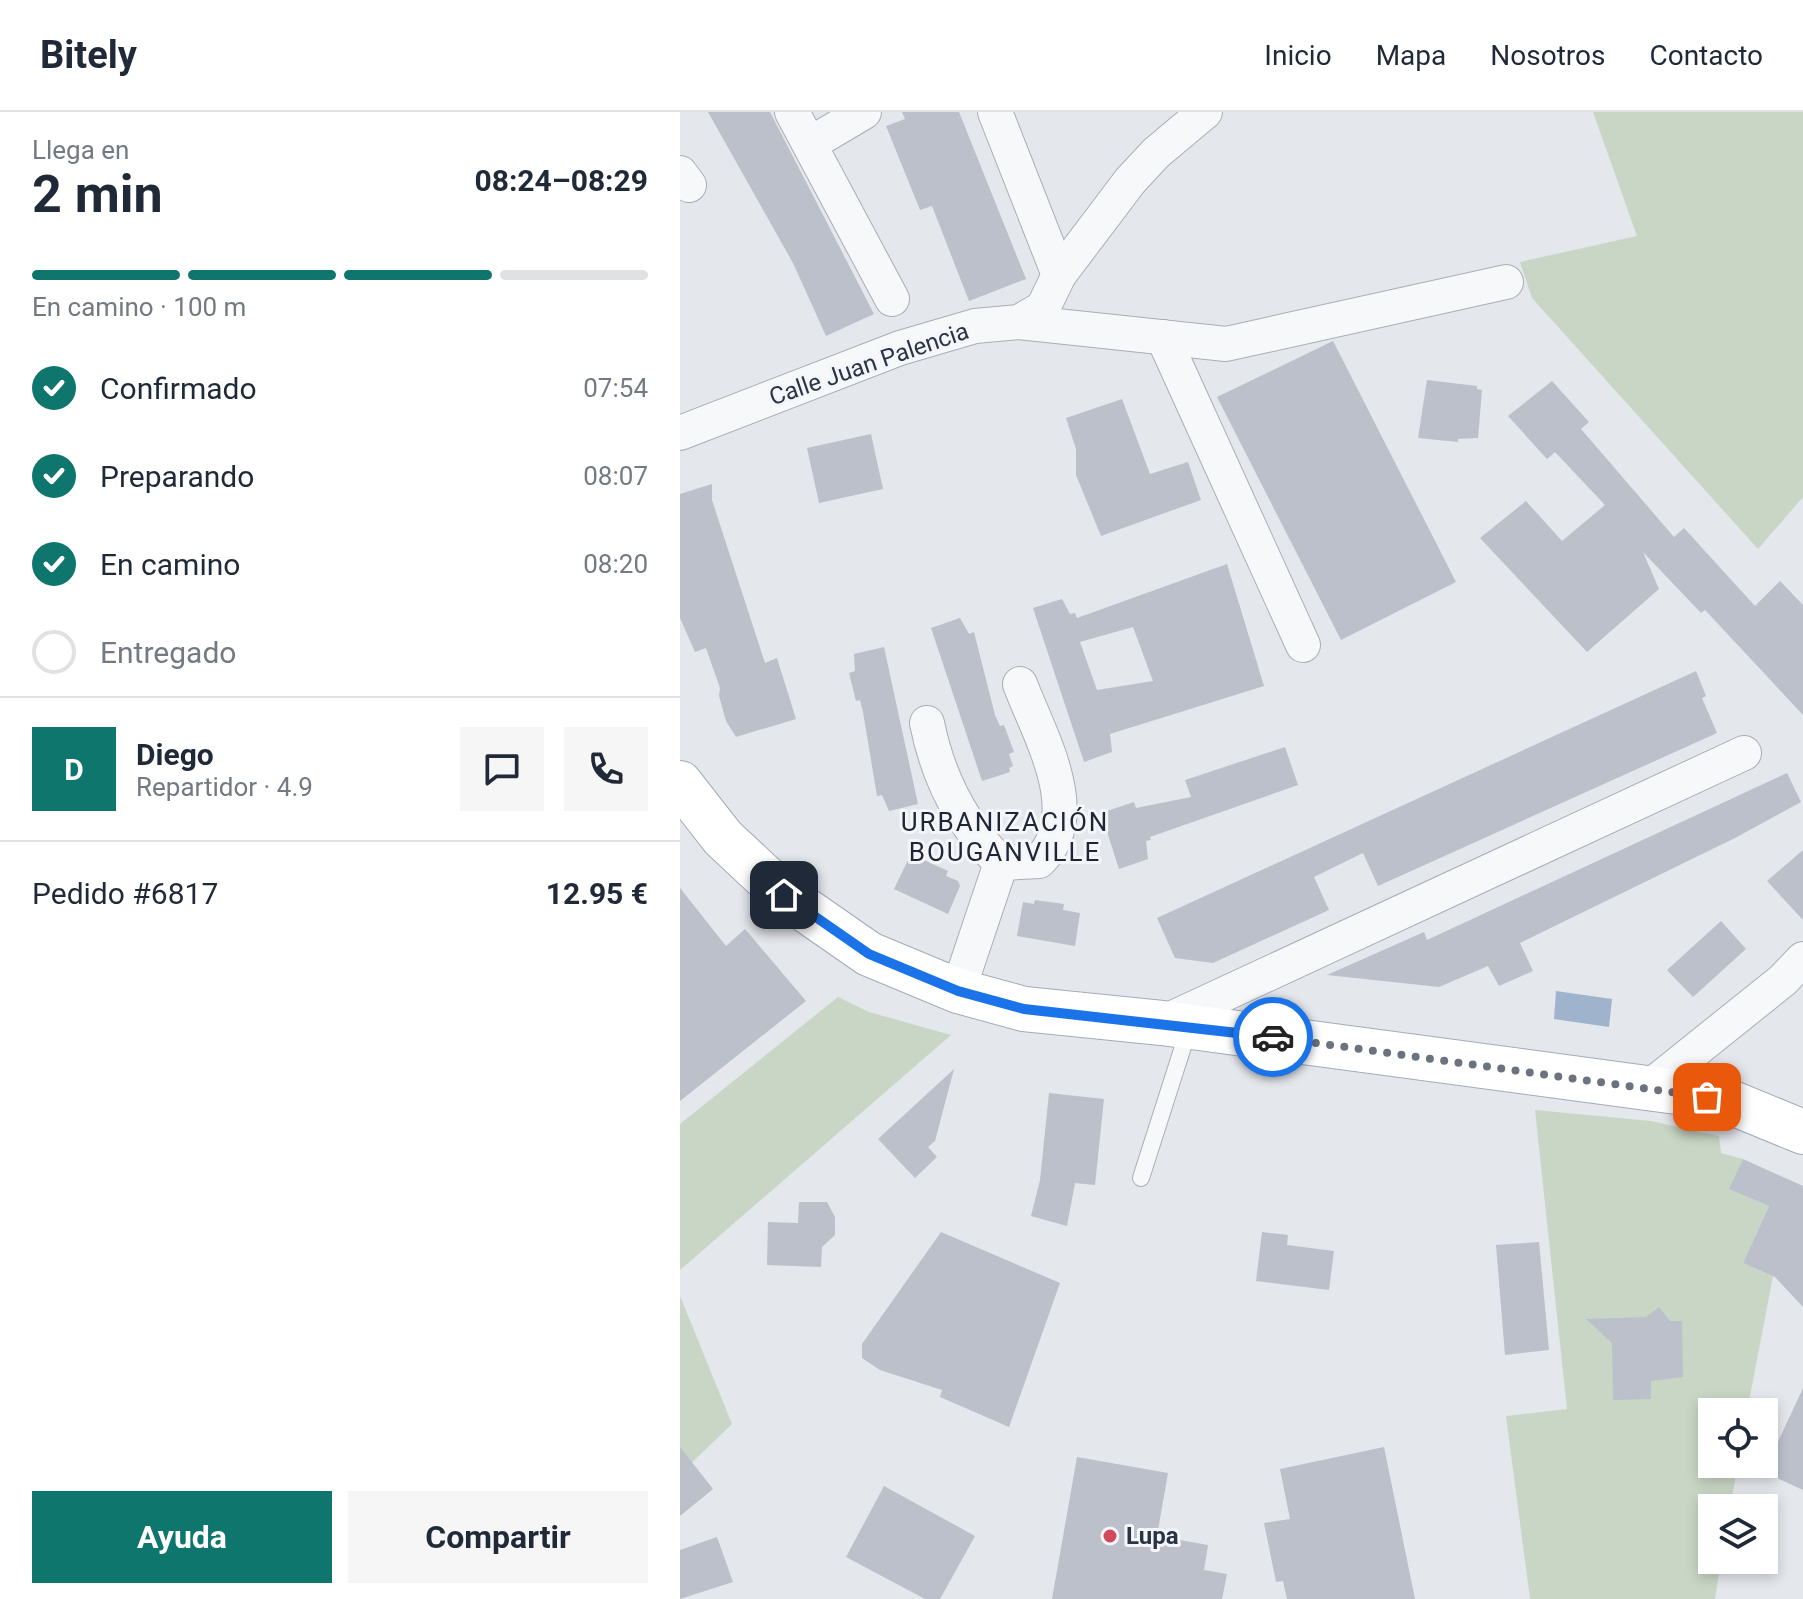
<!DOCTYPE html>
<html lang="es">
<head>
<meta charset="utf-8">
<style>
	:root { --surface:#fff; --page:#f6f6f7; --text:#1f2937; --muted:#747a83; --line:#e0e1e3; --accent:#0f766e }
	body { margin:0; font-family:Roboto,sans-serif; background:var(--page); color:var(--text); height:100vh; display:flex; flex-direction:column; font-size:30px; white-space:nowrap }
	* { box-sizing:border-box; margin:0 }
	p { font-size:26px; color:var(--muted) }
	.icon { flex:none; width:44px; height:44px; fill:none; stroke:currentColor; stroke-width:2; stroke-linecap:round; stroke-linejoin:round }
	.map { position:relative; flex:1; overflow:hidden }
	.sheet { display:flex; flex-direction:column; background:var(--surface); width:680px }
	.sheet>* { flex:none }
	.tools { position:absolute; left:1018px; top:1286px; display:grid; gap:16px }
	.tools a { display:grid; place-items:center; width:80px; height:80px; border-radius:0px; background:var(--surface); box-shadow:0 4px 12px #0003; font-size:40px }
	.pin { position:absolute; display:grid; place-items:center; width:68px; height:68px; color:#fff; margin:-34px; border-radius:16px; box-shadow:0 4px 12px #0006 }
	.courier { position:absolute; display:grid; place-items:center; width:80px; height:80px; margin:-40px; border:6px solid #1a73e8; border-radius:50%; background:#fff; color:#222; box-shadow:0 2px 10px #0007 }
	.head em { font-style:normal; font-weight:700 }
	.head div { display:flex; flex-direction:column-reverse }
	.head { display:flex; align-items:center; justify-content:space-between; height:136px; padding:0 32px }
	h1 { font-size:52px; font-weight:700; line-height:60px }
	.bar { display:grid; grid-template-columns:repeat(4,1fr); gap:12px 8px; align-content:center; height:96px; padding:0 32px }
	.bar i { height:10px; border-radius:6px; background:var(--line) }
	.bar .current { background:var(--accent) }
	.bar p { grid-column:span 4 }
	.line { display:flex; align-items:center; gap:20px; padding:0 32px; border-top:2px solid var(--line) }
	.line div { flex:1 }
	.round { display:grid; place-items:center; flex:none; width:84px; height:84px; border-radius:0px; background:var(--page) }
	ol { padding:0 32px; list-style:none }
	li { display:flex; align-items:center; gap:24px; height:88px }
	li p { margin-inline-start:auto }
	li .icon { padding:8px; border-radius:50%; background:var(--accent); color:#fff; stroke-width:4 }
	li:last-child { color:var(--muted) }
	li i { width:44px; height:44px; border:4px solid var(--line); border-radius:50% }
	.primary-button { display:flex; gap:16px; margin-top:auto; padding:16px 32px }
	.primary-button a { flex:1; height:92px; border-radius:0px; background:var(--accent); color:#fff; font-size:32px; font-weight:700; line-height:92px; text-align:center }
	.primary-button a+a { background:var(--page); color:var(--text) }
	header { display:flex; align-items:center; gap:48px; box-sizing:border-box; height:112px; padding:0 40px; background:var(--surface); border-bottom:2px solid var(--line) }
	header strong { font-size:38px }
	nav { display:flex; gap:44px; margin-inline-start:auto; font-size:28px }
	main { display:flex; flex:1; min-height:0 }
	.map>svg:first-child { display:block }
	.green { fill:#c9d6c5 }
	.water { fill:#9fb4cc }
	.building { fill:#bbc0ca; fill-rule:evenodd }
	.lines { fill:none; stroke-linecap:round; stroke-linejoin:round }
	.lane-casing { stroke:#a9aeb7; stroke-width:18 }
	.street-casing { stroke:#a9aeb7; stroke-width:36 }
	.primary-casing { stroke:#a3abb8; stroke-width:46 }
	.lane { stroke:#f7f8fa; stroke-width:16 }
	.street { stroke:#f7f8fa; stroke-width:34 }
	.primary { stroke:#fff; stroke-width:44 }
	.done { stroke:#6c737f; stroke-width:8; stroke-dasharray:0 14.4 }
	.route { stroke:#1a73e8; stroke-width:10 }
	.poi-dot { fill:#d1495b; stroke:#f4f6f9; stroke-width:3 }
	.labels { text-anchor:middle; stroke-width:6; stroke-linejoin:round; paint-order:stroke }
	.street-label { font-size:24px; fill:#2b3445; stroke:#f4f6f9 }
	.poi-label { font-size:24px; font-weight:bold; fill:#2b3445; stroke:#f4f6f9; text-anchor:start }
	.neighbourhood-label { font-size:26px; letter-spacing:2px; fill:#1d2536; stroke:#f4f6f9 }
</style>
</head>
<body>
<header>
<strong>Bitely</strong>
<nav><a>Inicio</a><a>Mapa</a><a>Nosotros</a><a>Contacto</a></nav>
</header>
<main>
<section class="sheet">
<div class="head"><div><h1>2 min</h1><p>Llega en</p></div><em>08:24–08:29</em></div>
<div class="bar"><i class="current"></i><i class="current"></i><i class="current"></i><i></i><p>En camino · 100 m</p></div>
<ol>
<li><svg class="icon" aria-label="check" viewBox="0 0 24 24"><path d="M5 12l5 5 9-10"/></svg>Confirmado<p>07:54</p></li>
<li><svg class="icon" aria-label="check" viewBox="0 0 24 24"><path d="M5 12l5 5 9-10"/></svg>Preparando<p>08:07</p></li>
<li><svg class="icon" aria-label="check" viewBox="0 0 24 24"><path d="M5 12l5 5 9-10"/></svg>En camino<p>08:20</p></li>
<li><i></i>Entregado</li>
</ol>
<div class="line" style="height:144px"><b class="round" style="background:var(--accent);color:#fff">D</b><div><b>Diego</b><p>Repartidor · 4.9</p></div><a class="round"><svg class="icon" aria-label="chat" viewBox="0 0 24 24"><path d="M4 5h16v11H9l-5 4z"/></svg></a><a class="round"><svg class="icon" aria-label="phone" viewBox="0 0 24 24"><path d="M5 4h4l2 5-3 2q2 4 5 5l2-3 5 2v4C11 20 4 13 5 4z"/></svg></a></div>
<div class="line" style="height:104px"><div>Pedido #6817</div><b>12.95 €</b></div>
<div class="primary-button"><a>Ayuda</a><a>Compartir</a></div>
</section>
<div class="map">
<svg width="1123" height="1487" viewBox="0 0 1123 1487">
	<rect width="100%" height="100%" fill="#e4e7ec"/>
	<g class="green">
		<path d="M 913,0 L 1123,0 L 1123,385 L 1078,437 L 852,186 L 840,150 L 957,124 Z"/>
		<path d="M 158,885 L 189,900 L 271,923 L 0,1158 L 0,1012 Z"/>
		<path d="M 855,998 L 971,1009 L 1039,1024 L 1041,1041 L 1063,1047 L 1050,1077 L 1089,1094 L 1063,1151 L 1093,1164 L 1067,1300 L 1032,1300 L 1032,1352 L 1058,1352 L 1050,1396 L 1032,1396 L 1032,1448 L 1041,1448 L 1035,1487 L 850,1487 L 826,1304 L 887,1297 Z"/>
		<path d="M 0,1184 L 52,1312 L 0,1362 Z"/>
	</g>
	<path class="water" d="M 876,879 L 932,887 L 929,915 L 874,907 Z"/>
	<g class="building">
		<path d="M 28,0 L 90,0 L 194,202 L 146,224 L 113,151 Z"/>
		<path d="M 222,0 L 279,0 L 346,167 L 289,189 L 252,94 L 240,98 L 206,14 L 225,7 Z"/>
		<path d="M 653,229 L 776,470 L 661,528 L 537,285 Z"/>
		<path d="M 747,268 L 797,274 L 797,277 L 802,278 L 798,326 L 778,327 L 778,330 L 738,326 Z"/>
		<path d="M 872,269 L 909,310 L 901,317 L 994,425 L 1004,416 L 1075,494 L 1100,469 L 1123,493 L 1123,603 L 1025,498 L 1021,501 L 963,440 L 979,477 L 907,540 L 800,426 L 846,389 L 882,429 L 925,393 L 875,340 L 867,347 L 828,304 Z"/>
		<path d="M 442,287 L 470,362 L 508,350 L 521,388 L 421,424 L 396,363 L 396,337 L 386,306 Z"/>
		<path d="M 191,322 L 203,377 L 139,391 L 127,336 Z"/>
		<path d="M 32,372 L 32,388 L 85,551 L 97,546 L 116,607 L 56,625 L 46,609 L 39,584 L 40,576 L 26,536 L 15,540 L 0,506 L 0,382 Z"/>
		<path d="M 547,452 L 584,574 L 430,622 L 432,640 L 404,650 L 353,496 L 382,487 L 390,502 L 395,501 L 397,506 ZM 453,515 L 473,569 L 417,578 L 400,530 Z"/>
		<path d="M 280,506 L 289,522 L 294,520 L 315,603 L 320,614 L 324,613 L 334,640 L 329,642 L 333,654 L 329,656 L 330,660 L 302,669 L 251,516 Z"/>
		<path d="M 204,535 L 238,692 L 209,699 L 202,683 L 197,684 L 183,600 L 180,588 L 176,589 L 169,561 L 175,559 L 174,542 Z"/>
		<path d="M 1016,559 L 1026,584 L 1022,586 L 1037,621 L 698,774 L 683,741 L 634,765 L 649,798 L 533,851 L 495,846 L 477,806 Z"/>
		<path d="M 605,635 L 618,673 L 470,725 L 471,728 L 466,729 L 468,747 L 439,757 L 421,701 L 454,690 L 456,696 L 511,685 L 505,668 Z"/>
		<path d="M 1107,661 L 1121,690 L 1055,726 L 840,831 L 853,859 L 819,874 L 808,854 L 759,875 L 647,863 L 744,820 L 747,828 Z"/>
		<path d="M 1123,738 L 1123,808 L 1087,769 Z"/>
		<path d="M 231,742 L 268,759 L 266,764 L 278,769 L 280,774 L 268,802 L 214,777 Z"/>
		<path d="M 0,776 L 46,834 L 65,817 L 126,889 L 0,989 Z"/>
		<path d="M 355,788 L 384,792 L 383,798 L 400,801 L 395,834 L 337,824 L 343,790 L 354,792 Z"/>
		<path d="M 1041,809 L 1066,837 L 1013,885 L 987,858 Z"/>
		<path d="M 274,957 L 255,1029 L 248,1035 L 257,1045 L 235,1066 L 198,1027 Z"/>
		<path d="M 369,981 L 424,987 L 415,1073 L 395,1071 L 387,1114 L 351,1104 L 360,1068 Z"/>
		<path d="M 1063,1047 L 1123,1074 L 1123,1195 L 1095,1165 L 1063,1151 L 1089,1094 L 1049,1077 Z"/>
		<path d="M 119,1090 L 147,1090 L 155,1105 L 155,1123 L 142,1135 L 141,1155 L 87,1153 L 88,1110 L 118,1111 Z"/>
		<path d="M 261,1120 L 380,1171 L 329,1315 L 260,1285 L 262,1278 L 200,1258 L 182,1246 L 182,1232 Z"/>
		<path d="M 582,1120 L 608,1123 L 607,1133 L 654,1139 L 649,1178 L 576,1169 Z"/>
		<path d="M 859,1130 L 869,1238 L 825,1243 L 816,1133 Z"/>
		<path d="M 979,1195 L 990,1209 L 1002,1209 L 1003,1265 L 971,1269 L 971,1287 L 933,1288 L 932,1231 L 906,1207 L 966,1205 Z"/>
		<path d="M 1123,1276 L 1123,1378 L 1084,1360 Z"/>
		<path d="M 0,1335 L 33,1377 L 0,1404 Z"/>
		<path d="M 704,1335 L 735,1487 L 607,1487 L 603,1469 L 596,1470 L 584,1411 L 610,1407 L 600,1357 Z"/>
		<path d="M 397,1345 L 488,1361 L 477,1424 L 528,1433 L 524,1458 L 547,1462 L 542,1487 L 372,1487 Z"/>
		<path d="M 204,1374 L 295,1424 L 260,1487 L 245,1487 L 166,1445 Z"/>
		<path d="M 37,1425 L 53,1470 L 0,1487 L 0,1438 Z"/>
	</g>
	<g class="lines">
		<defs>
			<path id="lane" d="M 461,1066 L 509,916"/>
			<g id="street">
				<path d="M 112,0 L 212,187"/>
				<path d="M 315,0 L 379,163"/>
				<path d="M 130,32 L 184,0"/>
				<path d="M 0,61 L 9,73"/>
				<path d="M 339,210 L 546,232 L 826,170"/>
				<path d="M 483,225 L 623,533"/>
				<path d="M 0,321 L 220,236 L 295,214 L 339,210 L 363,196 L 379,163 L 450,69 L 476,41 L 525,0"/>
				<path d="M 247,611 C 258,666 281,712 321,751 L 359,749 C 407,702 359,623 340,572"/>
				<path d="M 278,879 L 321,751"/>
				<path d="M 482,911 L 1064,641"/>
				<path d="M 967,977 L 1103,868 L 1123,847"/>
			</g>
			<path id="primary" d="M 0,671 L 43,726 L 104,783 L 189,842 L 278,879 L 344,897 L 482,911 L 1004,981 L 1050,990 L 1123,1020"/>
		</defs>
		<use href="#lane" class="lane-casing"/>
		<use href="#street" class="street-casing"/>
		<use href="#primary" class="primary-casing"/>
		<use href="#lane" class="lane"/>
		<use href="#street" class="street"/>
		<use href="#primary" class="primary"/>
	</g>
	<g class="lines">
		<path class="done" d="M 593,925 L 1027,985"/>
		<path class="route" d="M 104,783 L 189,842 L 278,879 L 344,897 L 593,925"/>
	</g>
	<circle class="poi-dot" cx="430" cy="1424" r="8"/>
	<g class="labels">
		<g class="street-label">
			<text transform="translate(189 252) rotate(-19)" y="8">Calle Juan Palencia</text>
		</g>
		<g class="poi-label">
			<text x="446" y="1432">Lupa</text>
		</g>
		<g class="neighbourhood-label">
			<text x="325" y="719">URBANIZACIÓN<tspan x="325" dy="30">BOUGANVILLE</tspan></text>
		</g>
	</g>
</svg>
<div class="tools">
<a><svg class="icon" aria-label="locate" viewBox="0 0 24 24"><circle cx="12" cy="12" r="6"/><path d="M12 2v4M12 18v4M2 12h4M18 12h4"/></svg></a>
<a><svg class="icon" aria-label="layers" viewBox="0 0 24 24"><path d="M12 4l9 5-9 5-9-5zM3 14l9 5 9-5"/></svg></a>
</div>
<div class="pin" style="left:1027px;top:985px;background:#ea580c"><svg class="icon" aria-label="bag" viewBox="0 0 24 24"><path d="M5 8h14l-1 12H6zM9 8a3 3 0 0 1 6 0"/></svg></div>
<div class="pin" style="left:104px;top:783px;background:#1f2937"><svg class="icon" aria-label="home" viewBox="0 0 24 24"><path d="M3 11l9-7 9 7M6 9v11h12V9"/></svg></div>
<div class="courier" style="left:593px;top:925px"><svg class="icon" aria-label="car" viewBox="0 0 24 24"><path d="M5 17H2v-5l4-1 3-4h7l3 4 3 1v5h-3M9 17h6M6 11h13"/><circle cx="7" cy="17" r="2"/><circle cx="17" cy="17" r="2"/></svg></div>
</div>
</main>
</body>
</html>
